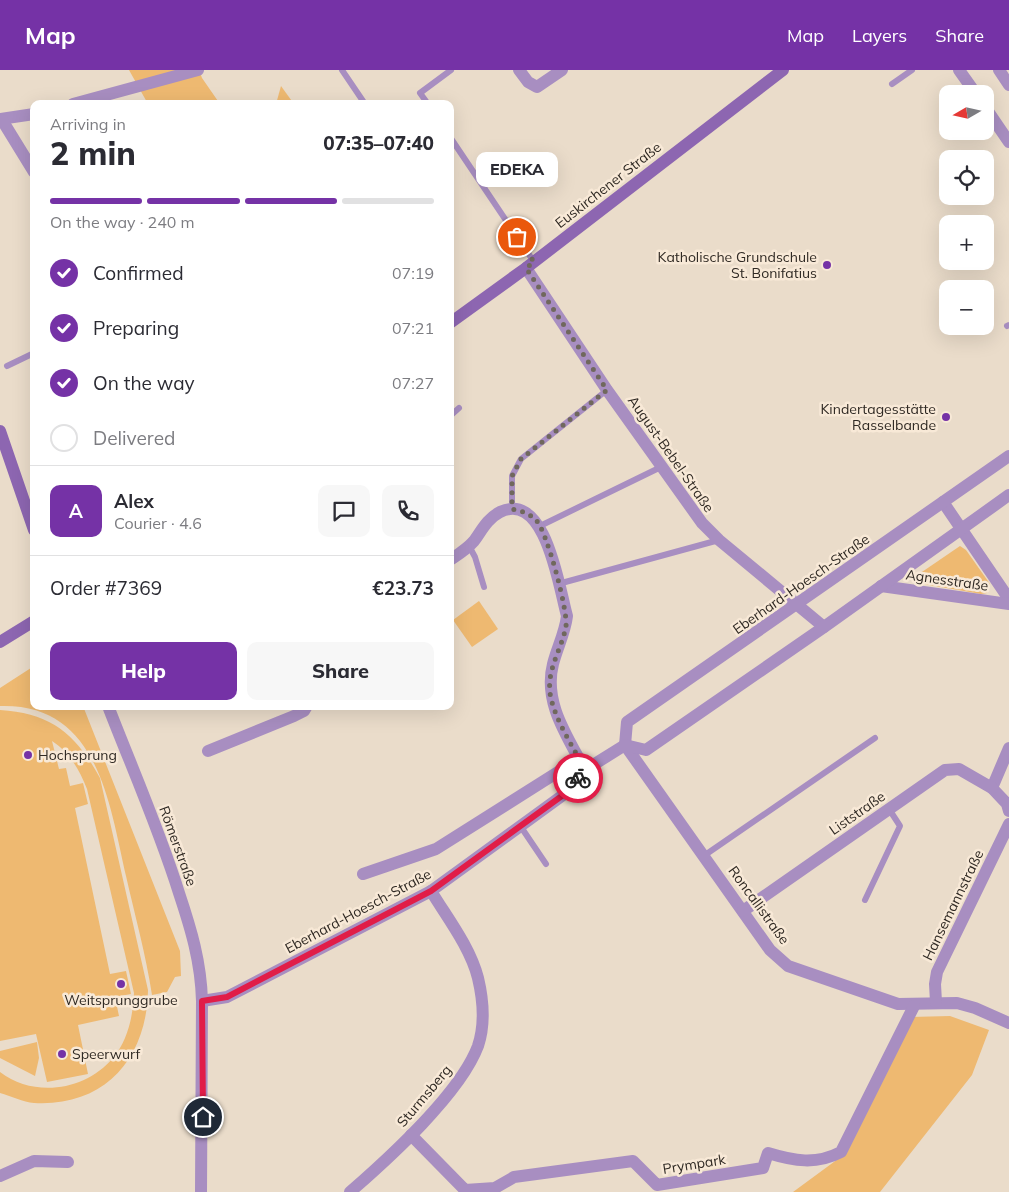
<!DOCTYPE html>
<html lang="en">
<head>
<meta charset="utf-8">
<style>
	:root { --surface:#fff; --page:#f7f7f7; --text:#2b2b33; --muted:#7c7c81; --line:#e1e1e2; --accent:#7532a6 }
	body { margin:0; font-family:Mulish,sans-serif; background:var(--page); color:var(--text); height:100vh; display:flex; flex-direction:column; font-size:19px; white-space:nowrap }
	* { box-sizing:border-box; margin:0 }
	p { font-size:16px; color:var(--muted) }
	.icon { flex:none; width:28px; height:28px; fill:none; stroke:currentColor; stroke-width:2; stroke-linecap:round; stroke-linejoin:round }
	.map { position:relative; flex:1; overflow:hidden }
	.sheet { position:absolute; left:30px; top:30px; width:424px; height:610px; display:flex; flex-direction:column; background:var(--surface); border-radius:10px; box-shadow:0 5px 20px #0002 }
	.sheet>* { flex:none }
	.needle { width:32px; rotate:261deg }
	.controls { position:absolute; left:939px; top:15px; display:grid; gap:10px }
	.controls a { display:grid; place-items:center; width:55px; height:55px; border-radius:10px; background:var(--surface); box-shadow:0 5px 20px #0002; font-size:25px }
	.pin { position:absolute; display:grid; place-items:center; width:42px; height:42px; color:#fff; margin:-21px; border:2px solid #fff; border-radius:50%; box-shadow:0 1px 5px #0007 }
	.courier { position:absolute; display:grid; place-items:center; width:50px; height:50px; margin:-25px; border:4px solid #e11d48; border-radius:50%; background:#fff; color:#222; box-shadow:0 1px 6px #0007 }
	.bubble { position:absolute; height:35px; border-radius:10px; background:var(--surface); box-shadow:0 5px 20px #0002; font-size:16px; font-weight:800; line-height:35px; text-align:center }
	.overview em { font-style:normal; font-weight:800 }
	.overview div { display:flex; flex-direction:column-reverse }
	.overview { display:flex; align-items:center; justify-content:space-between; height:85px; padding:0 20px }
	h1 { font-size:32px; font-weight:800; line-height:38px }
	.bar { display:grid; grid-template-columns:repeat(4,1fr); gap:8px 5px; align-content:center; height:60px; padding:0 20px }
	.bar i { height:6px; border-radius:4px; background:var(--line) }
	.bar .active { background:var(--accent) }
	.bar p { grid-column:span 4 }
	.line { display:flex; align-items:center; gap:12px; padding:0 20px; border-top:1px solid var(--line) }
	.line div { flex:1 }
	.round { display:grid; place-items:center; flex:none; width:52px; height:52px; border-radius:10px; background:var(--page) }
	ol { padding:0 20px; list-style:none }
	li { display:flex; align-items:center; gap:15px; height:55px }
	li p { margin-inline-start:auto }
	li .icon { padding:5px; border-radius:50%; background:var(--accent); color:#fff; stroke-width:4 }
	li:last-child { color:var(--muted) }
	li i { width:28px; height:28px; border:2px solid var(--line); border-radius:50% }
	.cta { display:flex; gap:10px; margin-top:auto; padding:10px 20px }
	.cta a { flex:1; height:58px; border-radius:10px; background:var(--accent); color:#fff; font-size:20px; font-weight:800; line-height:58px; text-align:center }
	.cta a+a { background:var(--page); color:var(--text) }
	header { display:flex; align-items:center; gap:30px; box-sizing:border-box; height:70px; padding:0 25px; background:var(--accent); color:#fff }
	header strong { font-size:24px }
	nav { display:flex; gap:28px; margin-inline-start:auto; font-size:18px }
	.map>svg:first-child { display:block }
	.green { fill:#eeb971 }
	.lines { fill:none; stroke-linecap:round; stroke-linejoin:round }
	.lane { stroke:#a88ec1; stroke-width:6 }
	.street { stroke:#a88ec1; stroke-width:12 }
	.secondary { stroke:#8d66b1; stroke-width:12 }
	.done { stroke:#70685d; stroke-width:5; stroke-dasharray:0 9 }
	.route { stroke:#e11d48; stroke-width:6 }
	.poi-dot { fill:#7532a6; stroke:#f8e9d7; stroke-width:2 }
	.labels { text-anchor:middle; stroke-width:5; stroke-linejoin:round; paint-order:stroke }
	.street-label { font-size:14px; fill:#2f2923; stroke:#f8e9d7 }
	.poi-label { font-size:14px; fill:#2f2923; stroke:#f8e9d7; text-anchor:end }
</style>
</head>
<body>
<header>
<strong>Map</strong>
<nav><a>Map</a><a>Layers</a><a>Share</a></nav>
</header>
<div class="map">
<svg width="1009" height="1122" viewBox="0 0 1009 1122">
	<rect width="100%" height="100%" fill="#eadcca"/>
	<g class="green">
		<path d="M 129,0 L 199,0 L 202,8 L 220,34 L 148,34 Z"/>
		<path d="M 281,16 L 294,34 L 276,34 Z"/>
		<path d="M 960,476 L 966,480 L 990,514 L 987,523 L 981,524 L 918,513 L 919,504 Z"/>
		<path d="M 479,531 L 498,559 L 472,577 L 453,550 Z"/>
		<path d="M 34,596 L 34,636 L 83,636 L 180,881 L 181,906 L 175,907 L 167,922 L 152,925 C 146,885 135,846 126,806 C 109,732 98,633 0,636 L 0,618 Z"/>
		<path d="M 0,640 C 51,643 76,664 100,708 L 148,920 C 147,988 105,1037 34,1033 C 23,1032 11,1026 0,1023 L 0,1002 C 34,1028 85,1021 113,988 C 128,970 133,946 134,923 L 87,719 C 79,699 70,683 52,671 L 59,699 L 66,698 L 70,716 L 83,713 L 88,734 L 75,738 L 110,904 L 126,901 L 131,924 L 115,927 L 119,946 L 78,955 L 88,1004 L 47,1012 L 36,964 L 0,971 Z"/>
		<path d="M 950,946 L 989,960 L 972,1005 L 880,1122 L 793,1122 L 842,1086 L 910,947 Z"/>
		<path d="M 37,972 L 39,988 L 35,1006 L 0,988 L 0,981 Z"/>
	</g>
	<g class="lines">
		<g class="lane">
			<path d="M 342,0 L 365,34"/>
			<path d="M 892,14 L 912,0"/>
			<path d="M 428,34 L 420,23 L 451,0"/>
			<path d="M 450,67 L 534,192"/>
			<path d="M 1007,256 L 1009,255"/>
			<path d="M 7,296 L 34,283"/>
			<path d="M 450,346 L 459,338"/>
			<path d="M 512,439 L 512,406 L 521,389 L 607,320"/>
			<path d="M 540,456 L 661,397"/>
			<path d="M 469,476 L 475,487 L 484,517"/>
			<path d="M 558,514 L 719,470"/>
			<path d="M 521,757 L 546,794"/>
			<path d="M 705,785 L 875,668"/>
			<path d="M 865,830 L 900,756 L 889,739"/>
		</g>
		<g class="street">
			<path d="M 519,0 L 528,12 L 537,17 L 562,0"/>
			<path d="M 959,0 L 976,24"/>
			<path d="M 999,0 L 1009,15"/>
			<path d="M 73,34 L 198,0"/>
			<path d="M 985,37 L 1009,72"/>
			<path d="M 0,49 L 34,44"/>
			<path d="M 2,50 L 34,102"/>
			<path d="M 526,198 L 607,320 L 702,453 L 719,470 L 824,557"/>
			<path d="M 943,432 L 1009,529"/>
			<path d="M 450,490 C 459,484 467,479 474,471 C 482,460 487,449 500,442 C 546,420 559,518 567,546 C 565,563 557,578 553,594 C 543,633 568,667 585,700"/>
			<path d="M 881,516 L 1009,534"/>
			<path d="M 108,636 C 132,698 159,759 179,823 C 191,859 201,892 202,931 L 201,1122"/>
			<path d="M 625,675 L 770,880 L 788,896 L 898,934 L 957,933 L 975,938 L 1009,953"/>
			<path d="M 625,675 L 627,652 L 1009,386"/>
			<path d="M 1009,678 L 992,718 L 1007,734 L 1009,741"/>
			<path d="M 208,681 L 294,646 L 304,641 L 307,636"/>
			<path d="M 363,804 L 436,779 L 558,702 L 585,700"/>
			<path d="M 743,841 L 945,700 L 959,699 L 992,718"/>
			<path d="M 202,931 L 227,927 L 431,821 L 570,720 L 585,700 L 625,675 L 646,680 L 824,557 L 1009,425"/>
			<path d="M 936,932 L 935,914 L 937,902 L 1009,754"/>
			<path d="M 411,1065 L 465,1120 L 495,1118 L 514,1107 L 633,1091 L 657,1115 L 763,1098 L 768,1083 C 794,1091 816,1095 841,1082 L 914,936"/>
			<path d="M 0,1106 L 34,1091 L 68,1092"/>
			<path d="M 350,1122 C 389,1088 460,1024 478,976 C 485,955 483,929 478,908 C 470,877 448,849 431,821"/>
		</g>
		<g class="secondary">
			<path d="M 450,253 L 526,198 L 783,0"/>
			<path d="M 0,361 L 34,460"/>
			<path d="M 0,572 L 34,551"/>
		</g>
	</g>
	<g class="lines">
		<path class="done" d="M 517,167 L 534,192 L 526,198 L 607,320 L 521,389 L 512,406 L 512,439 C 521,441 529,443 536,450 C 547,461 568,541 566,556 C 562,579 547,598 550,623 C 554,649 573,676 585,700 L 578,708"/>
		<path class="route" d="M 203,1047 L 202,931 L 227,927 L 431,821 L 570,720 L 578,708"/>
	</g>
	<g class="poi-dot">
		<circle cx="827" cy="195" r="5"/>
		<circle cx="946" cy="347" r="5"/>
		<circle cx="28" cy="685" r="5"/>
		<circle cx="121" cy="914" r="5"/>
		<circle cx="62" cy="984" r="5"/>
	</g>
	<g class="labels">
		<g class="street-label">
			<text transform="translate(608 115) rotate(-38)" y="5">Euskirchener Straße</text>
			<text transform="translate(671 384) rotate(55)" y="5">August-Bebel-Straße</text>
			<text transform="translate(947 510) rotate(8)" y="5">Agnesstraße</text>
			<text transform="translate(801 514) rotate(-35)" y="5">Eberhard-Hoesch-Straße</text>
			<text transform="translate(857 743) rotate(-35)" y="5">Liststraße</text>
			<text transform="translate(178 776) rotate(70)" y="5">Römerstraße</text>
			<text transform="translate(759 835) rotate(54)" y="5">Roncallistraße</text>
			<text transform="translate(953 835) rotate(-64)" y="5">Hansemannstraße</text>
			<text transform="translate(358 841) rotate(-28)" y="5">Eberhard-Hoesch-Straße</text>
			<text transform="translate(424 1026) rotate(-50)" y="5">Sturmsberg</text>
			<text transform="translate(694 1094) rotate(-9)" y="5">Prympark</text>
		</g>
		<g class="poi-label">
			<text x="817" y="192">Katholische Grundschule<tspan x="817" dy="16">St. Bonifatius</tspan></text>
			<text x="936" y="344">Kindertagesstätte<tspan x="936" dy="16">Rasselbande</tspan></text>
			<text x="38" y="690" text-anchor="start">Hochsprung</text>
			<text x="121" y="935" text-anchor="middle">Weitsprunggrube</text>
			<text x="72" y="989" text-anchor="start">Speerwurf</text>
		</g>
	</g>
</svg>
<div class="controls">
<a><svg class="needle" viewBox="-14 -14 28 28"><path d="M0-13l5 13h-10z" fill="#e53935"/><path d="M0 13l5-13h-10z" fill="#7c7c81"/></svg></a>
<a><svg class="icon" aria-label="locate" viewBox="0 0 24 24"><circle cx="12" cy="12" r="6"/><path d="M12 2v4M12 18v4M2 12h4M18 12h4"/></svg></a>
<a>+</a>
<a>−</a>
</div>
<div class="pin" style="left:517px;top:167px;background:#ea580c"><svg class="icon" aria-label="bag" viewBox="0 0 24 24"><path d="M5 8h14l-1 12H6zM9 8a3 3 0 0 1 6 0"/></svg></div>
<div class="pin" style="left:203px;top:1047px;background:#1f2937"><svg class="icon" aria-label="home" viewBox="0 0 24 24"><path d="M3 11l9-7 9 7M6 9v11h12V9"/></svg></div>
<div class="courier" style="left:578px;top:708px"><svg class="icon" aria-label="bike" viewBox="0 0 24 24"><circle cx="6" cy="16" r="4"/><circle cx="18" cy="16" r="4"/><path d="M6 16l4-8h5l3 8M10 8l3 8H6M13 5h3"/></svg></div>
<div class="bubble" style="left:476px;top:82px;width:82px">EDEKA</div>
<section class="sheet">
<div class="overview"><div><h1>2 min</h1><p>Arriving in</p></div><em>07:35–07:40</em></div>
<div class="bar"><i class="active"></i><i class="active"></i><i class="active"></i><i></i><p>On the way · 240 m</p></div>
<ol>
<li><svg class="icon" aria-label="check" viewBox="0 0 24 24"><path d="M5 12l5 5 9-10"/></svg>Confirmed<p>07:19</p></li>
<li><svg class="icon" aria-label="check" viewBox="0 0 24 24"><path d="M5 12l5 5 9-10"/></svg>Preparing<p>07:21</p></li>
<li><svg class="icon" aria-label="check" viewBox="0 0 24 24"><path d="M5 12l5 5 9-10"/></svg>On the way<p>07:27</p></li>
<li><i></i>Delivered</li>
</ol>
<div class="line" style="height:90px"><b class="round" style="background:var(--accent);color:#fff">A</b><div><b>Alex</b><p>Courier · 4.6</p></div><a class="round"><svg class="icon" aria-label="chat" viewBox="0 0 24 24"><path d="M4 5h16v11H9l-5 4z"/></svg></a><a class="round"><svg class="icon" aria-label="phone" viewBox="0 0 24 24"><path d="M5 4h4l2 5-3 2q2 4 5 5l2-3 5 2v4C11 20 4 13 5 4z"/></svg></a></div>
<div class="line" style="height:65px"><div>Order #7369</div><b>€23.73</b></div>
<div class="cta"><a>Help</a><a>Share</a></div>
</section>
</div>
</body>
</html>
